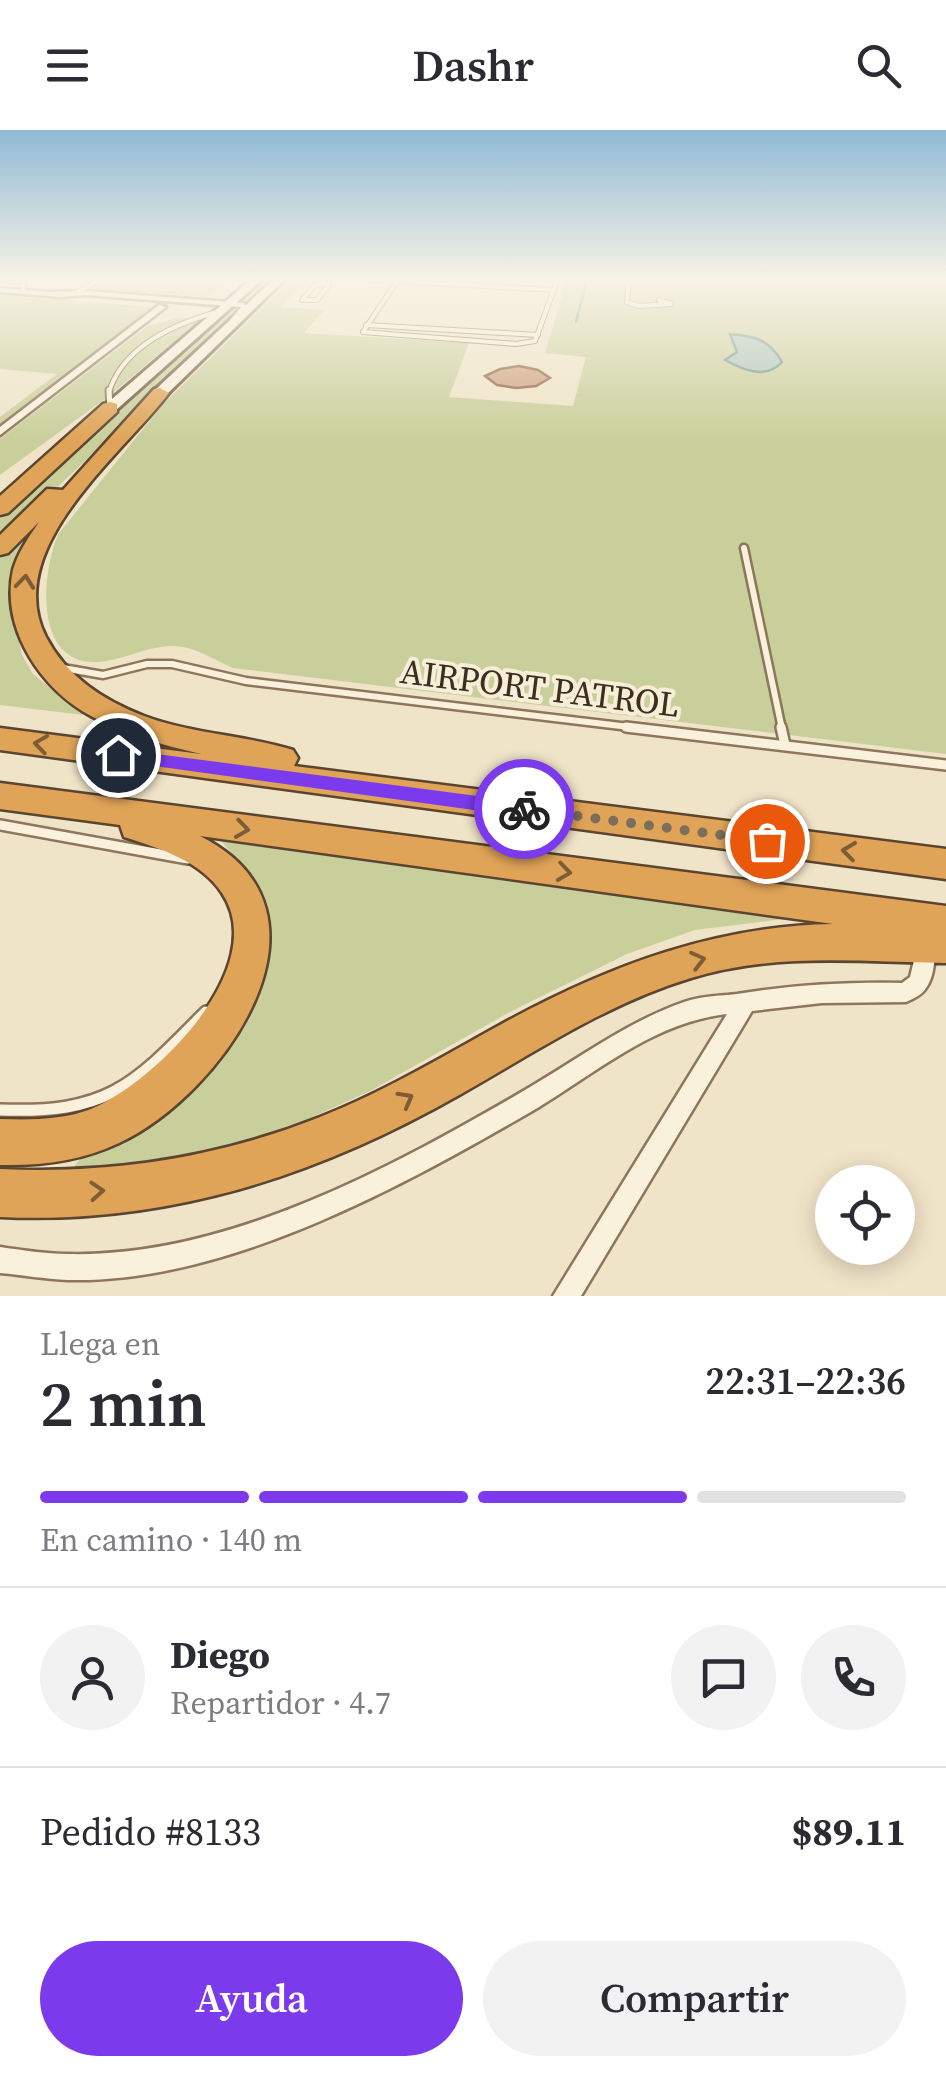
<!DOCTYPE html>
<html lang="es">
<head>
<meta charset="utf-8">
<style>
	:root { --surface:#fff; --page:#f2f2f3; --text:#2b2b33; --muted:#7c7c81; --line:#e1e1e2; --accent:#7c3aed }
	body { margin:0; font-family:"Source Serif 4",serif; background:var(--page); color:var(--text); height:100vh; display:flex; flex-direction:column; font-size:38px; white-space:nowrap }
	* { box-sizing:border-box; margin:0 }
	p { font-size:32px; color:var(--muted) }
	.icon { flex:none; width:55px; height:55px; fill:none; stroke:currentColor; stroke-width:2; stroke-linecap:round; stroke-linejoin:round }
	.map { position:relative; height:1166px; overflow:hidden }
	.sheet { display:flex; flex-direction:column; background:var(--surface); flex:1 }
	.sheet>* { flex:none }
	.fabs { position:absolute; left:815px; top:1035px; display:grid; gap:20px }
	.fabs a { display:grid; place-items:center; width:100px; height:100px; border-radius:50%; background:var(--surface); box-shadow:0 5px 25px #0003; font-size:50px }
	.pin { position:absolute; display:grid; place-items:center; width:85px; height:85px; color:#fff; margin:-42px; border:5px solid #fff; border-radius:50%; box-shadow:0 2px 10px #0007 }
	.courier { position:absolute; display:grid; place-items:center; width:100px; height:100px; margin:-50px; border:8px solid #7c3aed; border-radius:50%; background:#fff; color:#222; box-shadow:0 2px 12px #0007 }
	.summary em { font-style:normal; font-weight:600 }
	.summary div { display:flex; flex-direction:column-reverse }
	.summary { display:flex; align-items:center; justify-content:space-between; height:170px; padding:0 40px }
	h1 { font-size:65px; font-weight:600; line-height:75px }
	.bar { display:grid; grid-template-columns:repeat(4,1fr); gap:15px 10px; align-content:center; height:120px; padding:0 40px }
	.bar i { height:12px; border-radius:8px; background:var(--line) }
	.bar .selected { background:var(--accent) }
	.bar p { grid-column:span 4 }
	.line { display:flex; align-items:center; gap:25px; padding:0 40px; border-top:2px solid var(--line) }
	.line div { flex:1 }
	.round { display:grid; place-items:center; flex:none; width:105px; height:105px; border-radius:52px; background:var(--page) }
	.primary-button { display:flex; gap:20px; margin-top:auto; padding:20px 40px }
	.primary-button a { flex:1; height:115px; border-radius:60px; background:var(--accent); color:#fff; font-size:40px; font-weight:600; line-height:115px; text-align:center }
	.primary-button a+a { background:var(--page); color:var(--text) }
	header { display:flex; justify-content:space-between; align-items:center; height:130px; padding:0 40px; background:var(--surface); font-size:45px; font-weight:600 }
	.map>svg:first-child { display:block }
	.green { fill:#c9cf9b }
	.water { fill:#a9c4bc; stroke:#6f938a; stroke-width:2.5 }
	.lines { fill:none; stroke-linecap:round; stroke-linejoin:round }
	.stream { stroke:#6f938a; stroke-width:2.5 }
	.building { fill:#cf9f7d; stroke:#8d5f41; stroke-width:2.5 }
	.lane-far4-casing { stroke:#8d765c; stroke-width:6 }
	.lane-far3-casing { stroke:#8d765c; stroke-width:9 }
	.lane-far2-casing { stroke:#8d765c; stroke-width:11 }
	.lane-far1-casing { stroke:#8d765c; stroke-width:14 }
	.lane-casing { stroke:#8d765c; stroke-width:16 }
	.street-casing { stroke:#8d765c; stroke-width:5 }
	.secondary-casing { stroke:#6f573f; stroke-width:6 }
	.highway-casing { stroke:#5b4430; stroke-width:5 }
	.lane-far4 { stroke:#faf1dc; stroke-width:4 }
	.lane-far3 { stroke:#faf1dc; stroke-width:5 }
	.lane-far2 { stroke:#faf1dc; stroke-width:6 }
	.lane-far1 { stroke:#faf1dc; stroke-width:9 }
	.lane { stroke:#faf1dc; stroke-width:11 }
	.street { fill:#faf1dc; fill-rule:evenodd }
	.secondary { fill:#faf1dc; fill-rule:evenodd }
	.highway { fill:#e0a458; fill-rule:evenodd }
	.oneway { stroke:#7e5d36 }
	.route { fill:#7c3aed }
	.done { stroke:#7c6e5b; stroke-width:10; stroke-dasharray:0 18 }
	.labels { text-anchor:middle; stroke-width:8; stroke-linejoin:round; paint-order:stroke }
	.street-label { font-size:35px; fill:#3d2e20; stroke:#f7eed8 }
</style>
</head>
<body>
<header><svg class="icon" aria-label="menu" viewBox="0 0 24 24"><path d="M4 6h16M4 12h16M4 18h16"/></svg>Dashr<svg class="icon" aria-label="search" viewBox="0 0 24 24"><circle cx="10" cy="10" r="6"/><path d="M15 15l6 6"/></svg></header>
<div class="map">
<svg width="946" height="1166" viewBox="0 0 946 1166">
	<rect width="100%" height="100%" fill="#f0e4c8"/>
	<g class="green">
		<path d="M 105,148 L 234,148 L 238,151 L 218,158 L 207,167 L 87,159 Z"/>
		<path d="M 567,148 L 946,148 L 946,624 L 233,538 C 214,530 196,517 175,516 C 146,515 120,533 92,532 C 33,530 42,439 59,403 L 164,273 L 287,154 L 306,150 L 281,177 L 324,180 L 304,203 L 469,213 L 449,267 L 573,276 L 586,227 L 545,223 Z"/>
		<path d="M 0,165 L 166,178 L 160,185 L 136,194 L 0,296 L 0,287 L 57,244 L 0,239 Z"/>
		<path d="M 232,176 L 240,179 L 186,230 L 186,236 L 0,411 L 0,389 Z"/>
		<path d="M 175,188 L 193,188 L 196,193 L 109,266 L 0,345 L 0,309 L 146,197 Z"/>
		<path d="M 62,369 L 13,484 L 22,525 L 33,544 L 84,585 L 0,575 L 0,429 Z"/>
		<path d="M 219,709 L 784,789 L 695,800 L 627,824 L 508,883 L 372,960 L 282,1001 L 184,1027 L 70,1042 L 87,1020 L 168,976 L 263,798 L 254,749 Z"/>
	</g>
	<path class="water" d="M 730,204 C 755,206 770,210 782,232 C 766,250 743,240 725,230 L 737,222 Z"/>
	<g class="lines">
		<path class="stream" d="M 576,192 L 587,148"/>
	</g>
	<path class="building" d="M 519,236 L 538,240 L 550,248 L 536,256 L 516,258 L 497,255 L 485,246 L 500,239 Z"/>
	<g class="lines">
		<defs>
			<g id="lane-far4">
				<path d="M 341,148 L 554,160"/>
				<path d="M 399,148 L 363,202 L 516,214 L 535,211 L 558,148"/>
				<path d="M 629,148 L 627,172 L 639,176 L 671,174 L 659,170"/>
				<path d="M 0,150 L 24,152 L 23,162"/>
				<path d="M 324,153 L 329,155 L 317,170 L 302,170 L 314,156 Z"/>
				<path d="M 78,162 L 102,148"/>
				<path d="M 366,195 L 538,205"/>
				<path d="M 109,262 C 123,217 174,194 217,182"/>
			</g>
			<path id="lane-far3" d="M 109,260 L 110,278"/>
			<g id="lane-far2">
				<path d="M 744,418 L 782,599"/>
				<path d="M 63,538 L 103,545 L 147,534 L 172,534 L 246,551 L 646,599"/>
			</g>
			<g id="lane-far1">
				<path d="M 626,597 L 946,635"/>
				<path d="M 781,597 L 785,615"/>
				<path d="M 0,695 L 188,729"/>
			</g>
			<path id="lane" d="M 0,980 C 109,984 133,956 206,882"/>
			<g id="street">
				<path d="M 0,158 L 50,162 L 86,161 L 243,173 L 249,178 L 235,191 L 231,189 L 241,177 L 86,165 L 60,167 L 0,162 Z"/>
				<path d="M 159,175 L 166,177 L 0,305 L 0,297 Z"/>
				<path d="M 926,807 L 933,810 C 937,821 934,848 926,858 C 922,865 913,869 906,872 L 822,873 L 752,881 L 581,1166 L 553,1166 L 727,884 C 655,892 598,941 539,977 C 405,1055 227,1154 68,1150 C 45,1149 22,1145 0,1143 L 0,1117 C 22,1120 45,1124 68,1124 C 226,1128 393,1037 525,960 C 578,929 627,892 684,872 C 701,866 719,866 737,864 C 791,855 847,852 902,853 L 910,847 L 919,810 Z"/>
			</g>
			<g id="secondary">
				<path d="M 253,148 L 264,148 L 115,281 L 105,281 L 105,275 Z"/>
				<path d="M 275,148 L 286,148 L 165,266 L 155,266 L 155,260 Z"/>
			</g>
			<g id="highway">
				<path d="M 160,258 L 169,263 C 121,326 1,418 46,507 C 67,547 103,570 144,586 C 192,604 245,605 293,620 L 298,628 L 294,636 L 946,719 L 946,749 L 0,620 L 0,598 L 201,624 C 163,615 125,605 91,586 C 42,560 0,499 13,440 C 18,422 29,407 39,392 L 8,423 L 0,425 L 0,405 L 47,359 L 63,360 L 154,259 Z"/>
				<path d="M 110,272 L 117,274 L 117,282 L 8,383 L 0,385 L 0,366 L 103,274 Z"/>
				<path d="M 0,653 L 946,776 L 946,833 C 859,832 776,822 691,848 C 608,873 535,922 461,964 C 317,1046 167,1095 0,1087 L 0,1039 C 110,1044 217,1028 320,987 C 386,961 447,924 509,890 C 611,835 716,796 833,794 L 200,706 C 351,781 224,964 119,1013 C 81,1031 42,1036 0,1035 L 0,989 C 30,990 63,990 91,979 C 154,953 272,837 222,763 C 201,731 159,718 124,707 L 120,695 L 0,679 Z"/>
			</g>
		</defs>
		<use href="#lane-far4" class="lane-far4-casing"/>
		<use href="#lane-far3" class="lane-far3-casing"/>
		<use href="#lane-far2" class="lane-far2-casing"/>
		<use href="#lane-far1" class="lane-far1-casing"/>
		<use href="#lane" class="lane-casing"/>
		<use href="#street" class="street-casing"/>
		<use href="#secondary" class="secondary-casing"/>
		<use href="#highway" class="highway-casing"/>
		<use href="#lane-far4" class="lane-far4"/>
		<use href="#lane-far3" class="lane-far3"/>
		<use href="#lane-far2" class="lane-far2"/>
		<use href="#lane-far1" class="lane-far1"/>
		<use href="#lane" class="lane"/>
		<use href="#street" class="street"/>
		<use href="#secondary" class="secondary"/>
		<use href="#highway" class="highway"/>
	</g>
	<defs><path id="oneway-chevron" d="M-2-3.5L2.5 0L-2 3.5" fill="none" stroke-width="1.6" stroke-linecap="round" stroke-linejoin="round" transform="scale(2.5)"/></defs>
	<g class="oneway">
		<use href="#oneway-chevron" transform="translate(25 452) rotate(-84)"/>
		<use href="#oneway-chevron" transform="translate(41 614) rotate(-172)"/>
		<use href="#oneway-chevron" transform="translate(242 699) rotate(8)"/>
		<use href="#oneway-chevron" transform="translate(849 721) rotate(-173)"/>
		<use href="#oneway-chevron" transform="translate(564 742) rotate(8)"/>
		<use href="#oneway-chevron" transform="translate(698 830) rotate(-14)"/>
		<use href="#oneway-chevron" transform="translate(406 969) rotate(-29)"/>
		<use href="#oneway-chevron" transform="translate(97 1061) rotate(-4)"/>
	</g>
	<linearGradient id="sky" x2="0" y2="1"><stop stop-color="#8fbad6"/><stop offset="0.48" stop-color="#f8f3e6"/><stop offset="1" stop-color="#f8f3e6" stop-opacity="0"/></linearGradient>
	<rect width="946" height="311" fill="url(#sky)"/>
	<path class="route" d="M 118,619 L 524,672 L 533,679 L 524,687 L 118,631 L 109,625 Z"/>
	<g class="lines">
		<path class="done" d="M 524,679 L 767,711"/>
	</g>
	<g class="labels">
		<g class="street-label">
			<text transform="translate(540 558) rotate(7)" y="12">AIRPORT PATROL</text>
		</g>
	</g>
</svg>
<div class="fabs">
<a><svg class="icon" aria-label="locate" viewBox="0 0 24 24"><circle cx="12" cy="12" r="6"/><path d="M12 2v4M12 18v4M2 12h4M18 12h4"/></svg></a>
</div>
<div class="pin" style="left:767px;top:711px;background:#ea580c"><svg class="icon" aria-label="bag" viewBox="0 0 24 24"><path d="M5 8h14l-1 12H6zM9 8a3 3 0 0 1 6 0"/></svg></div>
<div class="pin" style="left:118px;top:625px;background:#1f2937"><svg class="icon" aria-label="home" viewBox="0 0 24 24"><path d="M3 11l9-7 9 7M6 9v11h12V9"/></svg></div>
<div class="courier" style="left:524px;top:679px"><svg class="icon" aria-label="bike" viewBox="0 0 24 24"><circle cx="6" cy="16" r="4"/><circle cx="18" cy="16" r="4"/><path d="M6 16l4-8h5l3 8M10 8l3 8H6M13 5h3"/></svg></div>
</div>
<section class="sheet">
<div class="summary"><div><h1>2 min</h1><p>Llega en</p></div><em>22:31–22:36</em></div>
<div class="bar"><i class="selected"></i><i class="selected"></i><i class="selected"></i><i></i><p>En camino · 140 m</p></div>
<div class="line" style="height:180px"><a class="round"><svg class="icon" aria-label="person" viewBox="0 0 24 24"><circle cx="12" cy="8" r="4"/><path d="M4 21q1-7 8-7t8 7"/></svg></a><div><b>Diego</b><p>Repartidor · 4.7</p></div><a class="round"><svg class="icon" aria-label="chat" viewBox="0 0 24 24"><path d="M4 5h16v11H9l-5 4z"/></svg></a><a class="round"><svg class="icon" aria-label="phone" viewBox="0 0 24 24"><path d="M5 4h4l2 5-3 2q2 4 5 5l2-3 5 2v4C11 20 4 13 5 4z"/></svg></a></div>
<div class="line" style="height:130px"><div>Pedido #8133</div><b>$89.11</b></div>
<div class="primary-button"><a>Ayuda</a><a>Compartir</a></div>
</section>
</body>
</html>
